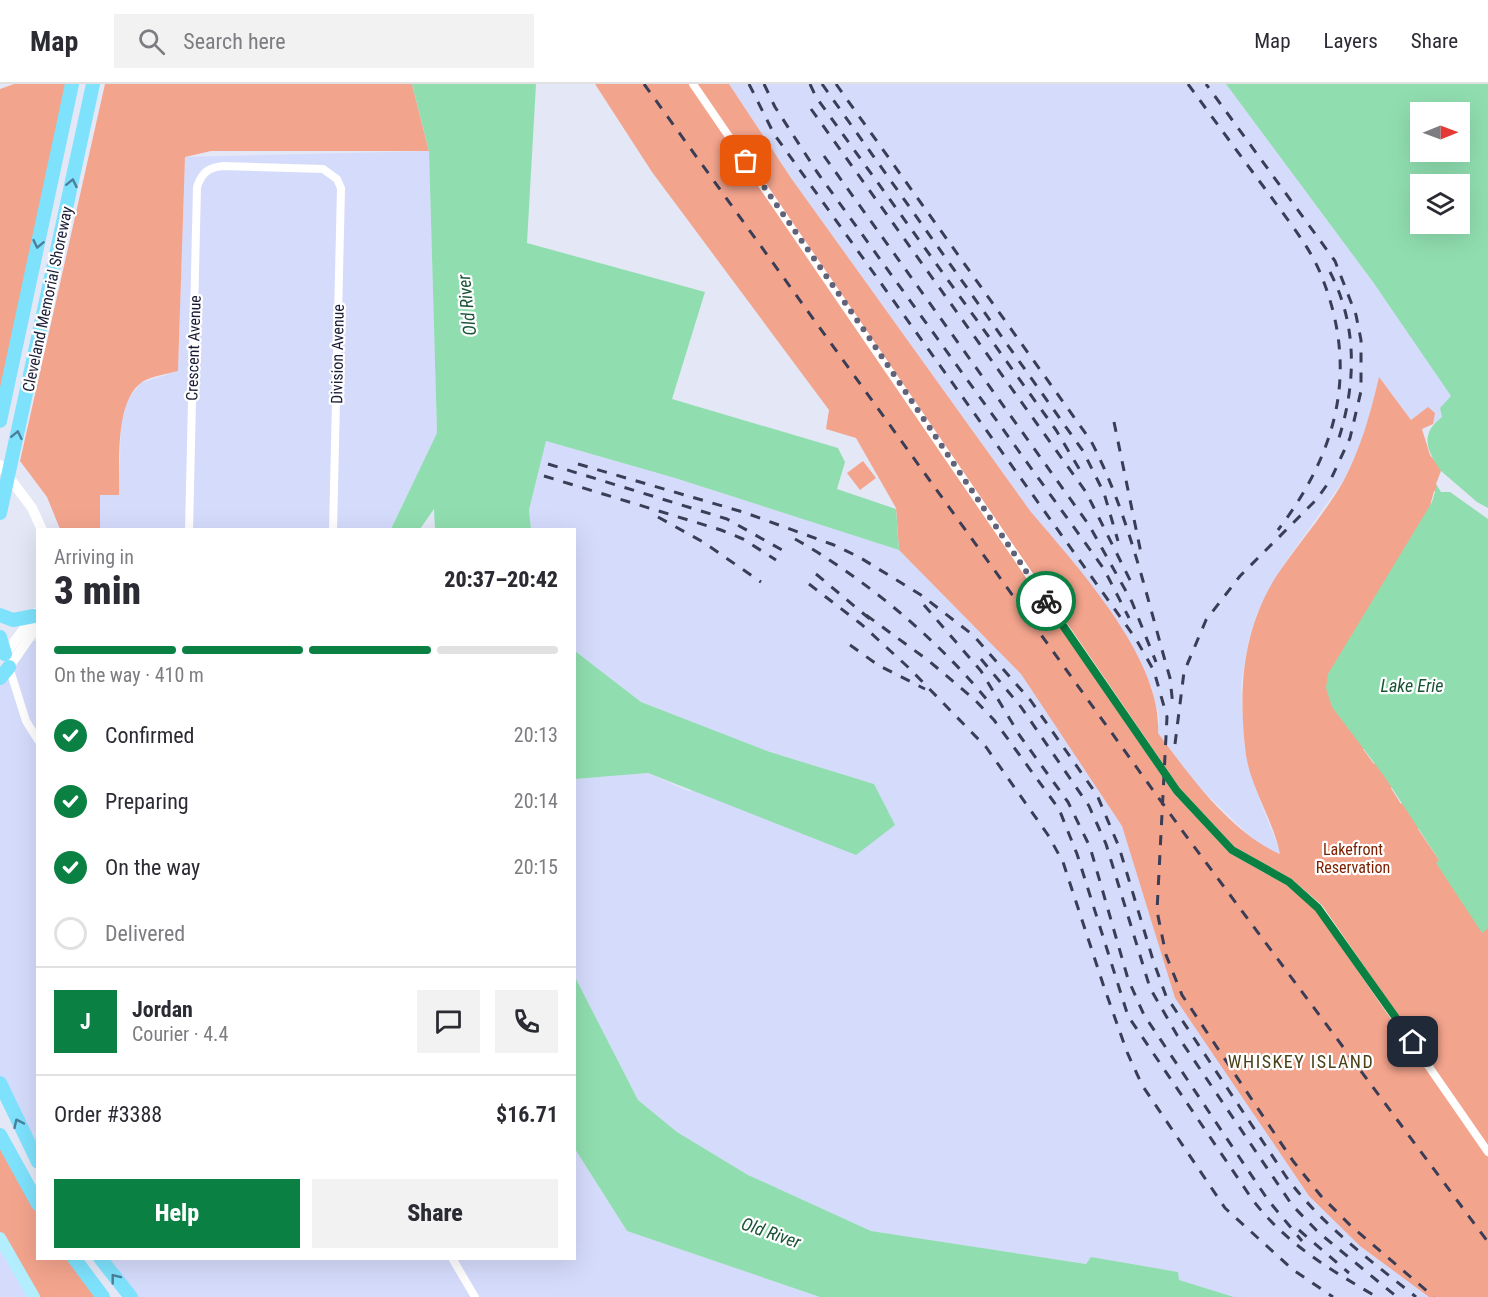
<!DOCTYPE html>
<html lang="en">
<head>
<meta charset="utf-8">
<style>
	:root { --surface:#fff; --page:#f2f2f3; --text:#2b2b33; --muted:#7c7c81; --line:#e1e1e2; --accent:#0b8043 }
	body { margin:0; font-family:"Roboto Condensed",sans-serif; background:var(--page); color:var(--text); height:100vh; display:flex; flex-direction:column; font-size:22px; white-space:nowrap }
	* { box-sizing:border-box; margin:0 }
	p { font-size:20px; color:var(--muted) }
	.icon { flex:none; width:33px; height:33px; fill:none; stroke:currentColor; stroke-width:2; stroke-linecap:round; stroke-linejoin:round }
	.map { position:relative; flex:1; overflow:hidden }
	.drawer { position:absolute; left:36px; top:444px; width:540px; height:732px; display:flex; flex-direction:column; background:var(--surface); border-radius:0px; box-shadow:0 6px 24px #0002 }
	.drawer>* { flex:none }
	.needle { width:39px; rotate:89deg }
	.buttons { position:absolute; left:1410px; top:18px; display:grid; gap:12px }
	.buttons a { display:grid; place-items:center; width:60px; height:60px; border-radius:0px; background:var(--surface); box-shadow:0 6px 24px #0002; font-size:30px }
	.pin { position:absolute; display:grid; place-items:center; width:51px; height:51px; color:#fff; margin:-26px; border-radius:12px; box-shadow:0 3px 9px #0006 }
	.courier { position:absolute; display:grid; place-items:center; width:60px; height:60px; margin:-30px; border:4px solid #0b8043; border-radius:50%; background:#fff; color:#222; box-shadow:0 2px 8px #0007 }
	.summary em { font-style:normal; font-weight:800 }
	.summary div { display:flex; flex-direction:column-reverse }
	.summary { display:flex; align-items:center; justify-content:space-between; height:102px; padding:0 18px }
	h1 { font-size:39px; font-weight:800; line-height:45px }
	.bar { display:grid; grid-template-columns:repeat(4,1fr); gap:9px 6px; align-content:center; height:72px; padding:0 18px }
	.bar i { height:8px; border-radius:4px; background:var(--line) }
	.bar .active { background:var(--accent) }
	.bar p { grid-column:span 4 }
	.line { display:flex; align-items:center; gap:15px; padding:0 18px; border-top:2px solid var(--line) }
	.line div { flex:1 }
	.round { display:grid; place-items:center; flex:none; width:63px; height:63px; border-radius:0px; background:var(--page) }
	ol { padding:0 18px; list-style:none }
	li { display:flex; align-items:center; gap:18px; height:66px }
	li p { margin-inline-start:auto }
	li .icon { padding:6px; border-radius:50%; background:var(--accent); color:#fff; stroke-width:4 }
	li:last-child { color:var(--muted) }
	li i { width:33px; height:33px; border:3px solid var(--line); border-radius:50% }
	.action { display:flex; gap:12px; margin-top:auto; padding:12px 18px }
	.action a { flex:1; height:69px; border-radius:0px; background:var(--accent); color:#fff; font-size:24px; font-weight:800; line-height:69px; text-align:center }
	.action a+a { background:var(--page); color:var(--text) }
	header { display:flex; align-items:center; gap:36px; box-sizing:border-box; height:84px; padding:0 30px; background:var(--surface); border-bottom:2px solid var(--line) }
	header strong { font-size:28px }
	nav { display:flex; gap:33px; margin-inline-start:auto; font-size:21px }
	.search { width:420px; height:54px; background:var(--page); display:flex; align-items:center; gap:15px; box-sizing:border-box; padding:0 21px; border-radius:0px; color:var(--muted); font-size:22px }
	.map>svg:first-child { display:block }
	.built { fill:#d5dbfb }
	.green { fill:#f3a48d }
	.water { fill:#90deb0; fill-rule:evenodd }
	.pier { fill:#e4e7f6 }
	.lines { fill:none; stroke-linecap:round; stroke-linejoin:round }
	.street { stroke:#fff; stroke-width:8 }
	.secondary { stroke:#fff; stroke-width:10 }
	.primary { stroke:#b2eefe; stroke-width:12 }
	.highway { stroke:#7ee2fd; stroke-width:14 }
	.rail { stroke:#3a3d56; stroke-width:3; stroke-dasharray:10 10; stroke-linecap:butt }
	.oneway { stroke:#4c7f9a }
	.done { stroke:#606379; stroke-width:6; stroke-dasharray:0 10.8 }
	.route { stroke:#0b8043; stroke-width:8 }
	.labels { text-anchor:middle; stroke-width:4.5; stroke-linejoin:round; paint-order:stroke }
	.street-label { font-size:16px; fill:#191c36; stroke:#fff }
	.park-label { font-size:16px; fill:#7c2000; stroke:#fff }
	.water-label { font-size:18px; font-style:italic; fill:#1a5437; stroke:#fff }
	.neighbourhood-label { font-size:18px; letter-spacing:1.5px; fill:#494118; stroke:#fff }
</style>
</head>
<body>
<header>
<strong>Map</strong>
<div class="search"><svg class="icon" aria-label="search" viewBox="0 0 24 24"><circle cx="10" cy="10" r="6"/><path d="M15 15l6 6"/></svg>Search here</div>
<nav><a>Map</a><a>Layers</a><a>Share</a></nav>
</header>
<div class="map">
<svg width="1488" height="1213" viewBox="0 0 1488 1213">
	<rect width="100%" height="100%" fill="#e4e7f6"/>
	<g class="built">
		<path d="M 729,0 L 1226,0 L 1373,198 L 1452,312 L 1440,324 L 1442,333 L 1433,340 L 1428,324 L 1411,336 L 1379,294 L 1364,354 L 1343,397 L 1282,483 L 1257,529 L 1248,558 L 1241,602 L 1245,666 L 1255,704 L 1281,770 L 1259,761 L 1196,700 L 1158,649 L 1159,633 L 1152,604 L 1126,552 L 1074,479 L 1031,428 L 791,94 Z"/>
		<path d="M 429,67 L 437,349 L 391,445 L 100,446 L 100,411 L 119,410 L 121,340 L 128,315 L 141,299 L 178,287 L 185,73 Z"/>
		<path d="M 546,357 L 675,394 L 899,466 L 1021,590 L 1122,742 L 1175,914 L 1309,1112 L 1360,1162 L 1429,1213 L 1234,1213 L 1178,1196 L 1178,1188 L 1091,1174 L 1087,1180 L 871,1147 L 748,1091 L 677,1048 L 638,1016 L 575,893 L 575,695 L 648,689 L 688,707 L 874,700 L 770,668 L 641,618 L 575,567 L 574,446 L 531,445 L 529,426 Z"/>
		<path d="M 28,557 L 37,557 L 37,1078 L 0,999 L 0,594 Z"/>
		<path d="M 575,1065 L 627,1147 L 820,1213 L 131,1213 L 100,1175 L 574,1174 Z"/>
		<path d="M 0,1154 L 34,1213 L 0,1213 Z"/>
	</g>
	<g class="green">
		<path d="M 14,0 L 72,0 L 0,337 L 0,5 Z"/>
		<path d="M 105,0 L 412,0 L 429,67 L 211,67 L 185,73 L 178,287 C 167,290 151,292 142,298 C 114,318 120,380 119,411 L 100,411 L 100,445 L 60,445 L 47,413 L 20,377 Z"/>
		<path d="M 595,0 L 729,0 L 791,94 L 1031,428 C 1077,482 1163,576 1158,649 C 1190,692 1231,749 1280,770 C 1273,734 1248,701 1245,663 C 1238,597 1244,536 1284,481 C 1304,453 1327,426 1344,396 C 1362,361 1370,331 1379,293 L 1411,336 L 1428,323 L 1435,329 L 1433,340 L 1422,345 L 1430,371 L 1488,444 L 1434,407 L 1430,422 L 1484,575 L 1363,665 L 1374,680 L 1488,596 L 1488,633 L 1391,704 L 1401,720 L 1488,656 L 1488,693 L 1418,745 L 1439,776 L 1488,815 L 1488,1213 L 1429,1213 L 1360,1162 L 1309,1112 L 1175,914 L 1122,742 L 1021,590 L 899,466 L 896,424 L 856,354 L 826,345 L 829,326 L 652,88 Z"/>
		<path d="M 863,377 L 876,394 L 860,406 L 847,389 Z"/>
		<path d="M 0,1051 L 37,1120 L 38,1174 L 74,1175 L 103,1213 L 34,1213 L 0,1154 Z"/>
	</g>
	<g class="water">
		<path d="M 412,0 L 536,0 L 527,159 L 705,208 L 672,315 L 838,364 L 845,378 L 837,405 L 896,425 L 899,466 L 675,394 L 546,357 L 529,426 L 531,445 L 435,445 L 434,425 L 420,445 L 391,445 L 437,349 L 429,67 Z"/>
		<path d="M 1226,0 L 1488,0 L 1488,844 L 1482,849 L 1436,779 L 1439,776 L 1384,692 L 1332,623 L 1326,604 L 1328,590 L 1432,418 L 1441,387 C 1427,367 1419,350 1442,333 L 1440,324 L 1451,312 L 1373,198 ZM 1420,28 L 1460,28 L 1460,68 L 1420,68 ZM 1420,100 L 1460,100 L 1460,140 L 1420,140 Z"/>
		<path d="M 575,567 L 641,618 L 770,668 L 874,700 L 895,741 L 856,771 L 648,689 L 575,695 Z"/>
		<path d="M 575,893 L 638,1016 L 677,1048 L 748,1091 L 871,1147 L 1086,1180 L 1091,1173 L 1178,1188 L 1179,1196 L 1234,1213 L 820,1213 L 627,1147 L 575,1065 Z"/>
	</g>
	<path class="pier" d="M 1441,387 L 1477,418 L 1488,424 L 1488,435 L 1450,408 L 1441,408 L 1436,400 Z"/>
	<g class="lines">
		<g class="street">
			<path d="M 693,0 L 1177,707 L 1232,766 L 1289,798 L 1319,824 L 1488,1068"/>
			<path d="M 189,446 L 197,103 C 202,88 209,83 224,82 L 323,85 L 337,95 L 341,104 L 333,446"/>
			<path d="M 9,583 L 26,637 L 38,656"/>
			<path d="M 452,1174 L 475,1213"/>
		</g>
		<g class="secondary">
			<path d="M 0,381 L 32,424 L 42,446"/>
			<path d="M 5,570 L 36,529"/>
			<path d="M 9,583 L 38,541"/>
		</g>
		<path class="primary" d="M 0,1154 L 34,1213"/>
		<g class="highway">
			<path d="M 0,337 L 72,0"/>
			<path d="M 0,429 L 93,0"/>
			<path d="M 0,531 L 13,536 L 34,532"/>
			<path d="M 0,553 L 5,570"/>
			<path d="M 0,594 L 9,583"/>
			<path d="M 0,999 L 38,1078"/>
			<path d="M 0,1051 L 38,1120"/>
			<path d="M 74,1174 L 103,1213"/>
			<path d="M 100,1174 L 131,1213"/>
		</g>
		<g class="rail">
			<path d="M 644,0 L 1181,745 L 1488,1158"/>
			<path d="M 749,0 L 774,50 L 1136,555 L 1154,587 L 1167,633 L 1157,827 L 1166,871 L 1182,911 L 1293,1077 L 1321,1112 L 1351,1142 L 1434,1213"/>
			<path d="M 764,0 L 775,23 L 817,88 L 1104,485 L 1129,534"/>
			<path d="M 810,0 L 816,13 L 1056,346 L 1084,393"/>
			<path d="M 822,0 L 1083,367 L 1104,409 L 1118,457"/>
			<path d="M 836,0 L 1091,357 C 1129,430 1147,515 1170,594 L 1173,622"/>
			<path d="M 1188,0 C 1215,37 1242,74 1269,110 C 1286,134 1307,159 1319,186 C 1360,282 1339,366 1278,446"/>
			<path d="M 811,25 L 1086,408 L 1134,504"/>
			<path d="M 824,72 L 1089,441 L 1132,518 L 1156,578"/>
			<path d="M 1330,188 C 1359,244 1356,305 1336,363"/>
			<path d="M 1114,338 L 1142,474"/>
			<path d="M 548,380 L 727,435 L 782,466"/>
			<path d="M 578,380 L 743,428 L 834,461 L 859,473 L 921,511 L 973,551 L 1031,617 L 1097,711 L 1119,763 L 1153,876 L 1166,912 L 1287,1094 C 1323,1142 1370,1176 1416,1213"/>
			<path d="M 544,392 L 721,446 L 743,455 L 776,476"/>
			<path d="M 658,433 L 703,458 L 761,498"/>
			<path d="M 795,455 C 866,495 941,558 992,622"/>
			<path d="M 816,490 L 871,536"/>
			<path d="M 809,500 L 861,540 L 909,584 L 986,663 L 1048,751 L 1063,778 L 1104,903 L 1127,968 L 1142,1001 L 1225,1124 L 1292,1185 L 1333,1213"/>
			<path d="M 924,521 L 981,587 L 1020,652 L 1068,718 L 1090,763 L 1128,895 L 1144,931 L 1268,1116 L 1302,1157"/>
			<path d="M 866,531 L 929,577 L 975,616 L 994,636 L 1059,725 L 1077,770 L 1128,932 L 1252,1115 C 1285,1159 1329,1185 1377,1213"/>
			<path d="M 850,561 L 878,581 L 925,605"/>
			<path d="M 981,575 L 1021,623 L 1089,722 L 1106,760 L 1150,904 L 1177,951 L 1292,1121 L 1318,1148 L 1397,1213"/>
			<path d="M 1175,660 L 1184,588 L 1206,536 L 1240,492 L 1317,415 L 1331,395 L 1350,354 L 1361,307 L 1361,256 L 1356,231 L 1335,177 L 1206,0"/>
			<path d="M 1299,1146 L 1349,1189"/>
		</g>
	</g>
	<defs><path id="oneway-chevron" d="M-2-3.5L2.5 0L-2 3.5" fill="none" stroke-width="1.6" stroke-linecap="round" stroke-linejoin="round" transform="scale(1.5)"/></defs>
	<g class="oneway">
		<use href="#oneway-chevron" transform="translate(72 99) rotate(-78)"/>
		<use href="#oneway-chevron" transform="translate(38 160) rotate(102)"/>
		<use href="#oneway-chevron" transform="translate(17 351) rotate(-78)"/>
		<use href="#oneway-chevron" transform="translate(18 1039) rotate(-115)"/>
		<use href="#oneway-chevron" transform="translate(115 1194) rotate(-128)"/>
	</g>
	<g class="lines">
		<path class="done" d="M 746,77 L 866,249 L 1046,517"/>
		<path class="route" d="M 1046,517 L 1177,707 L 1232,766 L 1289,798 L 1318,824 L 1413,958"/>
	</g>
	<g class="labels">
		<g class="street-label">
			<text transform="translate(47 215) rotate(-78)" y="6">Cleveland Memorial Shoreway</text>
			<text transform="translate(193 264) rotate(-88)" y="6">Crescent Avenue</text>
			<text transform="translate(337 270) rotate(-89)" y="6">Division Avenue</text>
		</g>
		<g class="park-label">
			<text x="1353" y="771">Lakefront<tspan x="1353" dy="18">Reservation</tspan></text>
		</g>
		<g class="water-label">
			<text transform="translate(467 221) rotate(-96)" y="6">Old River</text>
			<text x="1412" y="608">Lake Erie</text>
			<text transform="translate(771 1149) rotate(19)" y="6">Old River</text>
		</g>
		<g class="neighbourhood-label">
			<text x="1301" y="984">WHISKEY ISLAND</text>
		</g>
	</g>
</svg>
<div class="buttons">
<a><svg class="needle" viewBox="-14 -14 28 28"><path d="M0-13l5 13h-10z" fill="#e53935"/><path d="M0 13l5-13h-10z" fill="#7c7c81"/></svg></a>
<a><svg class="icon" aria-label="layers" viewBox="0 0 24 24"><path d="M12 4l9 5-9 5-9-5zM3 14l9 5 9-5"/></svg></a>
</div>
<div class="pin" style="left:746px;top:77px;background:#ea580c"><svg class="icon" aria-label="bag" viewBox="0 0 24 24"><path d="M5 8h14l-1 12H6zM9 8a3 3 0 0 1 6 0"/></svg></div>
<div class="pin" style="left:1413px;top:958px;background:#1f2937"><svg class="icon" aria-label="home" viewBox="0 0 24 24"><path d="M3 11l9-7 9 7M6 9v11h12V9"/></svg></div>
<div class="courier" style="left:1046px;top:517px"><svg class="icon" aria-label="bike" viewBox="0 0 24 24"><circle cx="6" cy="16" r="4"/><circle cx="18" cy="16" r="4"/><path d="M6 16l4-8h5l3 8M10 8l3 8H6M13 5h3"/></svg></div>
<section class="drawer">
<div class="summary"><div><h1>3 min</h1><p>Arriving in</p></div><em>20:37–20:42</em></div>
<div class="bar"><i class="active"></i><i class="active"></i><i class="active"></i><i></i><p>On the way · 410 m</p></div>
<ol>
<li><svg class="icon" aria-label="check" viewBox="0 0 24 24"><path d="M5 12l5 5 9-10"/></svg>Confirmed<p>20:13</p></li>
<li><svg class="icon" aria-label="check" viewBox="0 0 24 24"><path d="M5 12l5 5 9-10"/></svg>Preparing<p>20:14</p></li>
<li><svg class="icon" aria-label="check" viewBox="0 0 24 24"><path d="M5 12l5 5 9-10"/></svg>On the way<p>20:15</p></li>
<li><i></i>Delivered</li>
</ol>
<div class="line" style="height:108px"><b class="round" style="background:var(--accent);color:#fff">J</b><div><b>Jordan</b><p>Courier · 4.4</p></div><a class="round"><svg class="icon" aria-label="chat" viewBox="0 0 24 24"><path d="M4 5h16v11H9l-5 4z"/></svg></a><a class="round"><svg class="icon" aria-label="phone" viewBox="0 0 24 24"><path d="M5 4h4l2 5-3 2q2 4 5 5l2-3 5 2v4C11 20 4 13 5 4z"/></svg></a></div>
<div class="line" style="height:78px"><div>Order #3388</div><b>$16.71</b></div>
<div class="action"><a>Help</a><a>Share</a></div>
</section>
</div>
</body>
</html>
